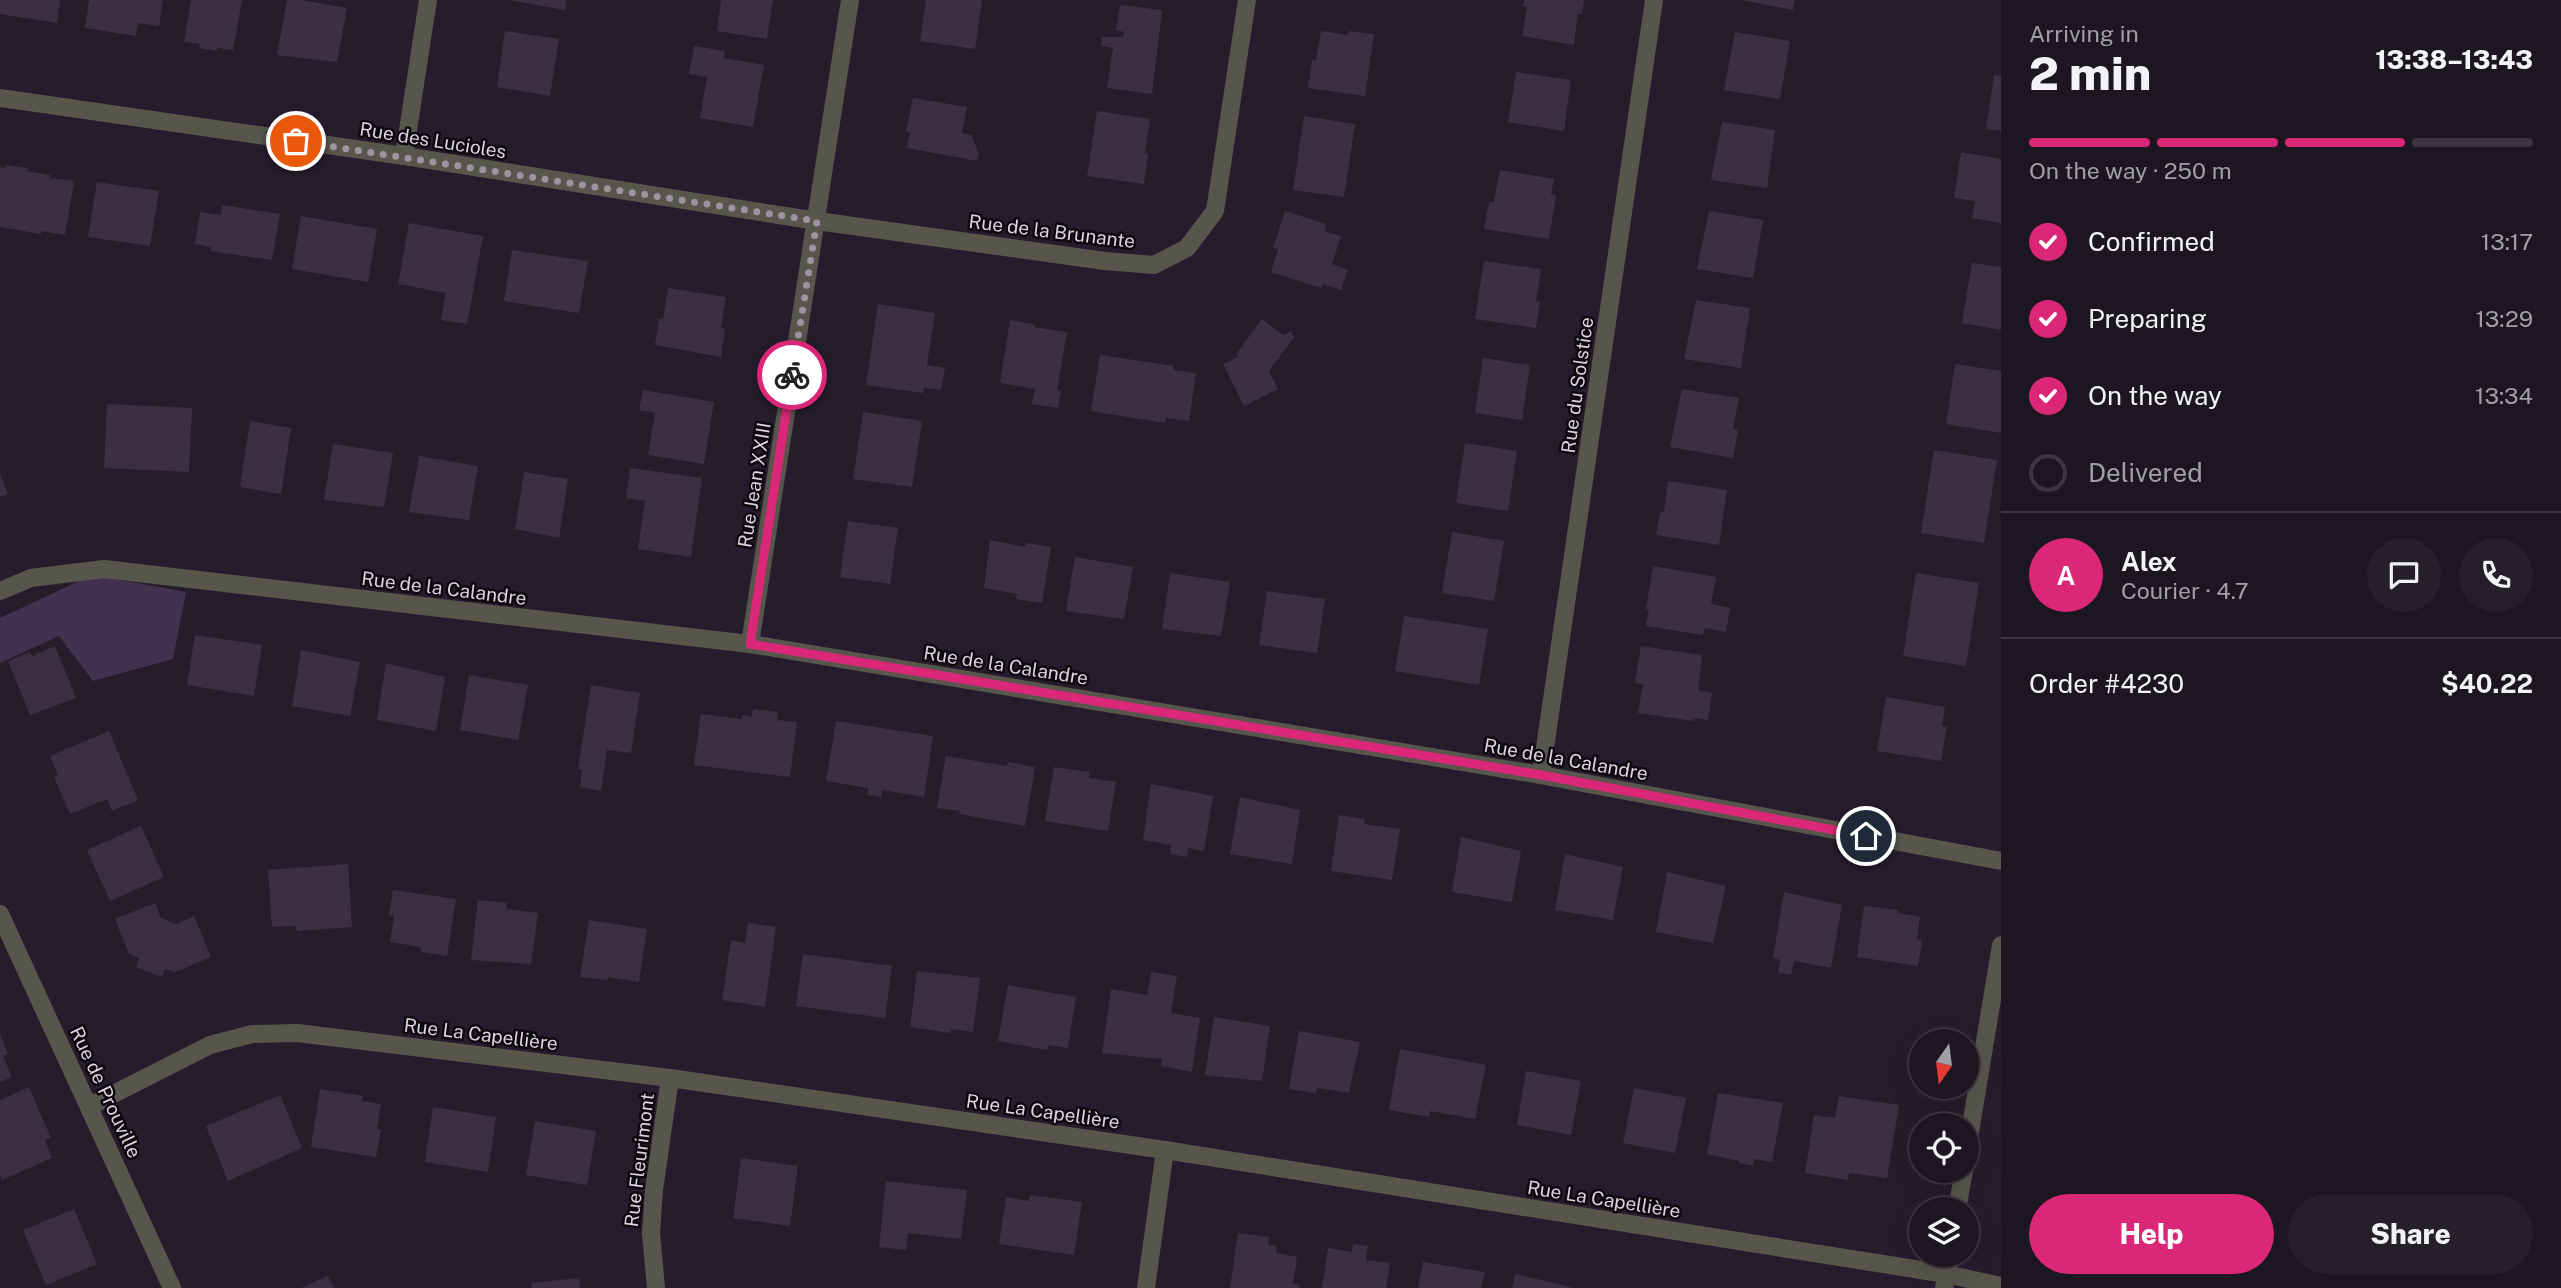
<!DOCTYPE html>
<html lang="en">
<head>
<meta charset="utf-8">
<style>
	:root { --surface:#1c1621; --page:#251f2a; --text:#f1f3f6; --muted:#a09fa5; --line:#3a353f; --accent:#db2777 }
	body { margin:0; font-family:"Public Sans",sans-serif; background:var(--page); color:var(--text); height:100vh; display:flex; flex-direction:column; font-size:26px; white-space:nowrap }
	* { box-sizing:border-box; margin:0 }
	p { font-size:23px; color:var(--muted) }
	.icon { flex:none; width:38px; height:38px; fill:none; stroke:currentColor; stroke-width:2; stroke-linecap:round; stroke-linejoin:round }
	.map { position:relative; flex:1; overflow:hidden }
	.drawer { display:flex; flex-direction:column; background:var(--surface); width:560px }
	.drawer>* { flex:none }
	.needle { width:46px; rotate:194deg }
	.tools { position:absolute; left:1909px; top:1029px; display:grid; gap:14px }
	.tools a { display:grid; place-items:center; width:70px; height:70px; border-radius:50%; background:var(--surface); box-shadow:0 7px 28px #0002,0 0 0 2px var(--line); font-size:35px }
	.pin { position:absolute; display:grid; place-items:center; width:60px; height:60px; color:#fff; margin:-30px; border:4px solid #fff; border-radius:50%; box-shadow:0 2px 7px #0007 }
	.courier { position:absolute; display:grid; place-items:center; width:70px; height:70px; margin:-35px; border:5px solid #db2777; border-radius:50%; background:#fff; color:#222; box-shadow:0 2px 9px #0007 }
	.summary em { font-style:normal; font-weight:800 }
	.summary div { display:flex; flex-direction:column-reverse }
	.summary { display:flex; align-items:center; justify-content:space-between; height:119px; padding:0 28px }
	h1 { font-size:46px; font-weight:800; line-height:52px }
	.bar { display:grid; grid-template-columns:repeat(4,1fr); gap:10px 7px; align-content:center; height:84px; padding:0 28px }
	.bar i { height:9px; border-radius:5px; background:var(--line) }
	.bar .selected { background:var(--accent) }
	.bar p { grid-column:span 4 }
	.line { display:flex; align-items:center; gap:18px; padding:0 28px; border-top:2px solid var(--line) }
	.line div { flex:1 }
	.round { display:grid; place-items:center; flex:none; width:74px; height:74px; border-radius:37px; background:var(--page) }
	ol { padding:0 28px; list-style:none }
	li { display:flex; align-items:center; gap:21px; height:77px }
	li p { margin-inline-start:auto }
	li .icon { padding:7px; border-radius:50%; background:var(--accent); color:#fff; stroke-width:4 }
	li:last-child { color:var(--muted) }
	li i { width:38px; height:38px; border:4px solid var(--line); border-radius:50% }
	.button { display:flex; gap:14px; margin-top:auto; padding:14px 28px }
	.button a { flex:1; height:80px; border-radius:42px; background:var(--accent); color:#fff; font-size:28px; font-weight:800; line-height:80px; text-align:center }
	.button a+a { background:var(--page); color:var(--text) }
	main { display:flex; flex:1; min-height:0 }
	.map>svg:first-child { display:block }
	.green { fill:#433150 }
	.building { fill:#3a3041 }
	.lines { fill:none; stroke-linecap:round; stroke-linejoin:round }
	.minor { stroke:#57564d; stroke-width:18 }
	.done { stroke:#9b94a0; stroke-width:7; stroke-dasharray:0 12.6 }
	.route { stroke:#db2777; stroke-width:9 }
	.labels { text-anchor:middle; stroke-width:5; stroke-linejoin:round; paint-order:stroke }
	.street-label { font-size:19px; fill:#dad4df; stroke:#0c090f }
</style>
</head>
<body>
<main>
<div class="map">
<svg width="2001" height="1288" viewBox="0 0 2001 1288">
	<rect width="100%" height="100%" fill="#251d2c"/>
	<path class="green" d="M 92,575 L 186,592 L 173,659 L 93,681 L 59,636 L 0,663 L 0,618 Z"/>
	<g class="building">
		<path d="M 0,0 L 60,0 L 57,23 L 0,14 Z"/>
		<path d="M 89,0 L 163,0 L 159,26 L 138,23 L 136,36 L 85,28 Z"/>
		<path d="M 191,0 L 242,0 L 233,50 L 217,48 L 217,51 L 199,48 L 200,44 L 184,42 Z"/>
		<path d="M 287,0 L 301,0 L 347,8 L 337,62 L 277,55 Z"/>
		<path d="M 509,0 L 566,0 L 565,10 Z"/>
		<path d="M 721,0 L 773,0 L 767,39 L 717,31 Z"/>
		<path d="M 926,0 L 982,0 L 975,49 L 920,41 Z"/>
		<path d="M 1524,0 L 1584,0 L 1582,14 L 1578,14 L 1574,45 L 1522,36 L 1527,7 L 1523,6 Z"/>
		<path d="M 1741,0 L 1795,0 L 1793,10 Z"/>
		<path d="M 1120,5 L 1162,10 L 1152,94 L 1107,88 L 1113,48 L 1101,46 L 1102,37 L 1123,37 L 1124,32 L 1116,30 Z"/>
		<path d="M 505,31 L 559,39 L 550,96 L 497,87 Z"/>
		<path d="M 1321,31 L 1348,35 L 1349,31 L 1374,34 L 1365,96 L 1308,88 L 1312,60 L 1316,61 Z"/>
		<path d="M 1735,32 L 1790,41 L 1780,99 L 1724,90 Z"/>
		<path d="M 694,46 L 725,51 L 724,58 L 764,65 L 753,127 L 700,118 L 707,77 L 689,74 Z"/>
		<path d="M 1516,72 L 1571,80 L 1564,131 L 1508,122 Z"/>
		<path d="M 1994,75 L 2001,76 L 2001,131 L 1986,129 Z"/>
		<path d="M 913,98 L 967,107 L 962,133 L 971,135 L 979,154 L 977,161 L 907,148 L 910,132 L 906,131 Z"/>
		<path d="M 1097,111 L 1150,119 L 1145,153 L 1148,154 L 1144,184 L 1087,176 Z"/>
		<path d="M 1304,116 L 1355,124 L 1344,197 L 1293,190 Z"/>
		<path d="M 1722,122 L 1775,130 L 1767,188 L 1711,180 Z"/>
		<path d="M 1961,152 L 2001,159 L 2001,223 L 1972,218 L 1975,201 L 1954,198 Z"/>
		<path d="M 6,165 L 28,168 L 27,171 L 50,175 L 50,178 L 74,181 L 65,235 L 41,231 L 41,234 L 0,227 L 0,167 L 6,168 Z"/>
		<path d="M 1500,170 L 1554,179 L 1551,194 L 1556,195 L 1549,239 L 1484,229 L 1489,202 L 1494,202 Z"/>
		<path d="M 97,182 L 159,191 L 150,246 L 88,237 Z"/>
		<path d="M 222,205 L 280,214 L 272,260 L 210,251 L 211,247 L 195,244 L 200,212 L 221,215 Z"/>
		<path d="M 1285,211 L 1326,224 L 1324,231 L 1341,236 L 1332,264 L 1348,270 L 1341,290 L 1323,284 L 1321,288 L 1271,272 L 1278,249 L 1273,248 Z"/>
		<path d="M 1709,211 L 1763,220 L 1753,278 L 1697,269 Z"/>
		<path d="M 301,216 L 377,229 L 368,282 L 292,269 Z"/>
		<path d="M 409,223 L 483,236 L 467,324 L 441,320 L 446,293 L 398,284 Z"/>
		<path d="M 512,250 L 588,261 L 579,313 L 504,301 Z"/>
		<path d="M 1484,261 L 1541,269 L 1536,301 L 1540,302 L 1536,328 L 1475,319 Z"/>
		<path d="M 1972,263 L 2001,267 L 2001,330 L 1962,323 Z"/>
		<path d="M 668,288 L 726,297 L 721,328 L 725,329 L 721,357 L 655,345 L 659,319 L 663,319 Z"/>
		<path d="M 1696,300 L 1750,308 L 1741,368 L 1684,359 Z"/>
		<path d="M 878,304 L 935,313 L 927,365 L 945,368 L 941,390 L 924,388 L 923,393 L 866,385 Z"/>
		<path d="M 1262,319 L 1283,335 L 1291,331 L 1294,337 L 1269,371 L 1278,389 L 1244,406 L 1223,364 L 1238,357 L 1237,353 Z"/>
		<path d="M 1010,320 L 1034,324 L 1034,327 L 1067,332 L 1057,390 L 1061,390 L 1058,408 L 1032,404 L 1035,389 L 1000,383 Z"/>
		<path d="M 1100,355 L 1174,366 L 1173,370 L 1196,373 L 1189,421 L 1166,418 L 1165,423 L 1091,411 Z"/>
		<path d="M 1483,358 L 1530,365 L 1522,420 L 1475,413 Z"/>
		<path d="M 1955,364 L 2001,371 L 2001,433 L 1946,424 Z"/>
		<path d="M 1682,389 L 1739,398 L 1733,429 L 1738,429 L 1733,458 L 1670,447 Z"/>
		<path d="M 643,390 L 714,402 L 704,464 L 648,455 L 655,413 L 639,410 Z"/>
		<path d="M 107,404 L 192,408 L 189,472 L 104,468 Z"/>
		<path d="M 863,412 L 922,421 L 912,487 L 853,479 Z"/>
		<path d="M 250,421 L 291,428 L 281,494 L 240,487 Z"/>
		<path d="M 1465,443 L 1517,451 L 1508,511 L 1456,503 Z"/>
		<path d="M 333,444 L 393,453 L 384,507 L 324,500 Z"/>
		<path d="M 1934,450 L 1997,460 L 1984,543 L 1921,533 Z"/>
		<path d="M 419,456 L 478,466 L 469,520 L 409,512 Z"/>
		<path d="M 630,468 L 702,478 L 691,557 L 638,549 L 645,501 L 626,498 Z"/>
		<path d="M 524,472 L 568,479 L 559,538 L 515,529 Z"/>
		<path d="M 0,474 L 8,494 L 0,497 Z"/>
		<path d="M 1668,481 L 1727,490 L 1719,545 L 1656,535 L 1660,512 L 1664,512 Z"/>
		<path d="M 848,521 L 898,528 L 890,584 L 840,577 Z"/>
		<path d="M 1452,532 L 1504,541 L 1494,601 L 1442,593 Z"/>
		<path d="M 990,540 L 1025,547 L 1026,543 L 1051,547 L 1042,603 L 1016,599 L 1017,594 L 984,588 Z"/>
		<path d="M 1075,557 L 1133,567 L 1124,619 L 1066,611 Z"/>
		<path d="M 1653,566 L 1716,577 L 1711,604 L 1730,608 L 1726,632 L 1705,628 L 1703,635 L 1646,626 L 1649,610 L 1646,609 Z"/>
		<path d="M 1170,573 L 1230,582 L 1221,636 L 1162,629 Z"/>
		<path d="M 1916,573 L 1979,583 L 1966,666 L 1903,656 Z"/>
		<path d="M 1267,591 L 1325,599 L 1317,653 L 1259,645 Z"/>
		<path d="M 1404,616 L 1488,629 L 1479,685 L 1395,671 Z"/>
		<path d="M 195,635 L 262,645 L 254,696 L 187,685 Z"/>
		<path d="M 55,646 L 76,698 L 30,715 L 8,661 L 30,652 L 32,656 Z"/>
		<path d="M 1641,646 L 1702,655 L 1698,690 L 1712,693 L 1708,720 L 1693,718 L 1693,721 L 1638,713 L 1643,684 L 1635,683 Z"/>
		<path d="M 301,650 L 360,662 L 350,716 L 292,706 Z"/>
		<path d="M 386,663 L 445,677 L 436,731 L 377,720 Z"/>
		<path d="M 469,675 L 528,685 L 518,740 L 460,730 Z"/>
		<path d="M 591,685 L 640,693 L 631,753 L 607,750 L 601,791 L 580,787 L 582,769 L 578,769 Z"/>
		<path d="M 1886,697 L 1945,707 L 1942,726 L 1947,727 L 1941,761 L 1877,751 Z"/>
		<path d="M 753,709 L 778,712 L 777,720 L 797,722 L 790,777 L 694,765 L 701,714 L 742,719 L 742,715 L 752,717 Z"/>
		<path d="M 836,721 L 933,736 L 924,797 L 882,790 L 881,797 L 867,795 L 868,788 L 826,781 Z"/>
		<path d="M 109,731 L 138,800 L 112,811 L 107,799 L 70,814 L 54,777 L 58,775 L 50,756 Z"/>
		<path d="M 946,756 L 1007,766 L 1008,762 L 1035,767 L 1025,826 L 959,814 L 960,811 L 937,808 Z"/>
		<path d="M 1054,767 L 1090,772 L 1089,778 L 1116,782 L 1108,831 L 1045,821 Z"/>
		<path d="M 1151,784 L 1213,796 L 1204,851 L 1188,848 L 1187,857 L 1170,854 L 1171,845 L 1143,840 Z"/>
		<path d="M 1240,797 L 1300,810 L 1292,864 L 1230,854 Z"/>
		<path d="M 1339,815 L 1365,819 L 1364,824 L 1400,829 L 1392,880 L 1331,871 Z"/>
		<path d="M 141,826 L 164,877 L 110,901 L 87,850 Z"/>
		<path d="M 1461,837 L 1521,851 L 1512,902 L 1452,892 Z"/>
		<path d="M 1565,854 L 1623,867 L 1613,920 L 1555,910 Z"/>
		<path d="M 348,864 L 352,927 L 297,931 L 296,926 L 272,927 L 268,870 Z"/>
		<path d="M 1667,872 L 1726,886 L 1713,943 L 1656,932 Z"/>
		<path d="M 393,890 L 456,899 L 447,956 L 421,952 L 421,947 L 390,942 L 394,916 L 389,915 Z"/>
		<path d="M 1784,892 L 1842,905 L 1831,968 L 1794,961 L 1791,975 L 1778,973 L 1780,960 L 1773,958 Z"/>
		<path d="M 478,900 L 507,903 L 506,909 L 538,913 L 531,964 L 471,960 Z"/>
		<path d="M 155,903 L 161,918 L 176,924 L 194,916 L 211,957 L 175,972 L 165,969 L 162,977 L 136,967 L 139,958 L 129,954 L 115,919 Z"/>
		<path d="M 1864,906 L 1898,910 L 1898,913 L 1920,917 L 1917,939 L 1922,940 L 1918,966 L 1857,957 Z"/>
		<path d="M 589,920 L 647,929 L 639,982 L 608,977 L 608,980 L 580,977 Z"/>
		<path d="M 748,923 L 776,927 L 765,1007 L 722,1000 L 731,940 L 745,943 Z"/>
		<path d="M 803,954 L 892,966 L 885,1018 L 796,1006 Z"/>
		<path d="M 917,971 L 980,978 L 973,1032 L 951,1029 L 951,1033 L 910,1027 Z"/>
		<path d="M 1151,972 L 1177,976 L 1171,1013 L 1200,1018 L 1192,1072 L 1161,1066 L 1162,1059 L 1102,1053 L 1111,989 L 1147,995 Z"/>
		<path d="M 1008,985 L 1076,997 L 1068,1048 L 1048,1045 L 1047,1050 L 998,1041 Z"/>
		<path d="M 1214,1017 L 1270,1026 L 1262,1081 L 1205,1075 Z"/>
		<path d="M 1299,1031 L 1360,1042 L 1349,1093 L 1317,1088 L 1316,1093 L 1289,1089 Z"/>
		<path d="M 0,1034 L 8,1054 L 3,1056 L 12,1077 L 0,1082 Z"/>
		<path d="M 1400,1049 L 1486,1065 L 1475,1119 L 1430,1111 L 1429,1117 L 1389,1110 Z"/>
		<path d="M 1526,1071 L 1581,1081 L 1571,1135 L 1517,1125 Z"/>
		<path d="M 29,1087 L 51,1138 L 45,1140 L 52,1158 L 2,1180 L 0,1175 L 0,1100 Z"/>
		<path d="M 1634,1088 L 1686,1098 L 1675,1153 L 1623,1143 Z"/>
		<path d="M 320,1089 L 363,1096 L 362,1101 L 381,1104 L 377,1129 L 381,1130 L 376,1157 L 311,1147 Z"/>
		<path d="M 1718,1093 L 1783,1103 L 1772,1162 L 1754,1159 L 1753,1166 L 1739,1163 L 1739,1161 L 1707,1154 Z"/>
		<path d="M 280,1095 L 302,1148 L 228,1181 L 206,1126 Z"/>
		<path d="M 1839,1096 L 1899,1105 L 1887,1178 L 1849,1173 L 1848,1180 L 1805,1173 L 1814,1115 L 1835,1118 Z"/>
		<path d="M 433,1107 L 496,1117 L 488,1172 L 425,1162 Z"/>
		<path d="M 535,1121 L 596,1131 L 587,1185 L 526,1175 Z"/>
		<path d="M 741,1158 L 798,1166 L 790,1226 L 733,1218 Z"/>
		<path d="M 886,1181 L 967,1190 L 961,1239 L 908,1233 L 906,1250 L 879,1247 Z"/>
		<path d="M 1030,1195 L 1082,1202 L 1074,1255 L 999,1244 L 1006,1197 L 1029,1201 Z"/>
		<path d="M 74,1209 L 97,1264 L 46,1285 L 23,1230 Z"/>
		<path d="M 1238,1233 L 1269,1237 L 1268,1245 L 1277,1246 L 1276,1253 L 1297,1257 L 1293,1284 L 1300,1285 L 1299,1288 L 1230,1288 Z"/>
		<path d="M 1353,1244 L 1368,1246 L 1366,1260 L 1390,1263 L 1386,1288 L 1322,1288 L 1328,1248 L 1352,1252 Z"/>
		<path d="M 1423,1262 L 1485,1272 L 1481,1288 L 1418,1288 Z"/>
		<path d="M 1515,1274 L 1571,1287 L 1571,1288 L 1512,1288 Z"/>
		<path d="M 328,1276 L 334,1288 L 301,1288 Z"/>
		<path d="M 579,1278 L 580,1288 L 532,1288 L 531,1283 Z"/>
	</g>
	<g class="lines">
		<g class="minor">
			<path d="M 0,98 L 404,156 L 817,221 L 1105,261 L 1154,265 L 1187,248 L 1215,211 L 1247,0"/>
			<path d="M 404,156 L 428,0"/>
			<path d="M 0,591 L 31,578 L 104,569 L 750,644 L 1541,775 L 2001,861"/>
			<path d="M 750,644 L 850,0"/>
			<path d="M 1541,775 L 1654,0"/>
			<path d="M 0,914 L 172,1288"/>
			<path d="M 90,1106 L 210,1045 L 252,1034 L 297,1033 L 670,1078 L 1165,1150 L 1946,1274 L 2001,1286"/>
			<path d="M 1967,1150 L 2001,945"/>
			<path d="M 1957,1209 L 1964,1171"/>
			<path d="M 656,1288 L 651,1233 L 654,1190 L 670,1078"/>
			<path d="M 1146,1288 L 1165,1150"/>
			<path d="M 1944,1288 L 1950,1255"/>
		</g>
	</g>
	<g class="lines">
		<path class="done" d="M 296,141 L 817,221 L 792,375"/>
		<path class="route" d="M 792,375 L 750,644 L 1541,775 L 1866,836"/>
	</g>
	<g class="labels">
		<g class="street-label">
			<text transform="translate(433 140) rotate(9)" y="7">Rue des Lucioles</text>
			<text transform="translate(1052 231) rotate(7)" y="7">Rue de la Brunante</text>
			<text transform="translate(1577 385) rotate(-82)" y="7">Rue du Solstice</text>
			<text transform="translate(754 485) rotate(-81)" y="7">Rue Jean XXIII</text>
			<text transform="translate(444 588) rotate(7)" y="7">Rue de la Calandre</text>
			<text transform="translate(1006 665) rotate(9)" y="7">Rue de la Calandre</text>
			<text transform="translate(1566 759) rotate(10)" y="7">Rue de la Calandre</text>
			<text transform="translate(481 1034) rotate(7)" y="7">Rue La Capellière</text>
			<text transform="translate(106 1092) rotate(65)" y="7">Rue de Prouville</text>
			<text transform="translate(1043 1111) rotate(8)" y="7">Rue La Capellière</text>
			<text transform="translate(639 1160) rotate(-83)" y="7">Rue Fleurimont</text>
			<text transform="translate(1604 1199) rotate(9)" y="7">Rue La Capellière</text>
		</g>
	</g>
</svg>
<div class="tools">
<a><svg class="needle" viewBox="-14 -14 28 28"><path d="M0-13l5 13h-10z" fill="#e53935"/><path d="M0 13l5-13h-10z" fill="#a09fa5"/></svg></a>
<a><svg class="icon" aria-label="locate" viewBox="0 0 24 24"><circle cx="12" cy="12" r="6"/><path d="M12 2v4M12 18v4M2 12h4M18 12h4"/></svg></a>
<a><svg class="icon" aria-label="layers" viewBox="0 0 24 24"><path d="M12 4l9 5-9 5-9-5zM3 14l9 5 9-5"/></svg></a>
</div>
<div class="pin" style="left:296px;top:141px;background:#ea580c"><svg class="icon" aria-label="bag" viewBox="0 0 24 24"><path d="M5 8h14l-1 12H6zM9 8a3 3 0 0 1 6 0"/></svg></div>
<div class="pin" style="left:1866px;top:836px;background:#1f2937"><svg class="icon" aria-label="home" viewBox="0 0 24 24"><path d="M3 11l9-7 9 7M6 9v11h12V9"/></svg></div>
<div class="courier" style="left:792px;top:375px"><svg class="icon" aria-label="bike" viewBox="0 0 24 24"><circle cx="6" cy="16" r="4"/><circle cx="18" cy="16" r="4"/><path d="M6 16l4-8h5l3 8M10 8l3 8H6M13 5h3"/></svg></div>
</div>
<section class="drawer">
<div class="summary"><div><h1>2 min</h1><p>Arriving in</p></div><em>13:38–13:43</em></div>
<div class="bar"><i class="selected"></i><i class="selected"></i><i class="selected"></i><i></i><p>On the way · 250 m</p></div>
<ol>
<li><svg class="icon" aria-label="check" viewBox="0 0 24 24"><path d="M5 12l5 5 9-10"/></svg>Confirmed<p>13:17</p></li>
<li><svg class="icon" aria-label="check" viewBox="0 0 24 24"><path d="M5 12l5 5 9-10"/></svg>Preparing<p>13:29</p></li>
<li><svg class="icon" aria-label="check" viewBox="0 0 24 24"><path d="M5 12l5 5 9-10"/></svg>On the way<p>13:34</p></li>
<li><i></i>Delivered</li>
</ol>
<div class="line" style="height:126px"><b class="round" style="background:var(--accent);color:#fff">A</b><div><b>Alex</b><p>Courier · 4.7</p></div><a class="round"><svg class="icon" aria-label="chat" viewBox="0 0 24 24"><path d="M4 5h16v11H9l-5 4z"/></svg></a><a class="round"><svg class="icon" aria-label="phone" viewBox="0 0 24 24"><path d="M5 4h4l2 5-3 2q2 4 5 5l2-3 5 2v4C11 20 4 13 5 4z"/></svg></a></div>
<div class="line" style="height:91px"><div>Order #4230</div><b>$40.22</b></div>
<div class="button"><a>Help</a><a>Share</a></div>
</section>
</main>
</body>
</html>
